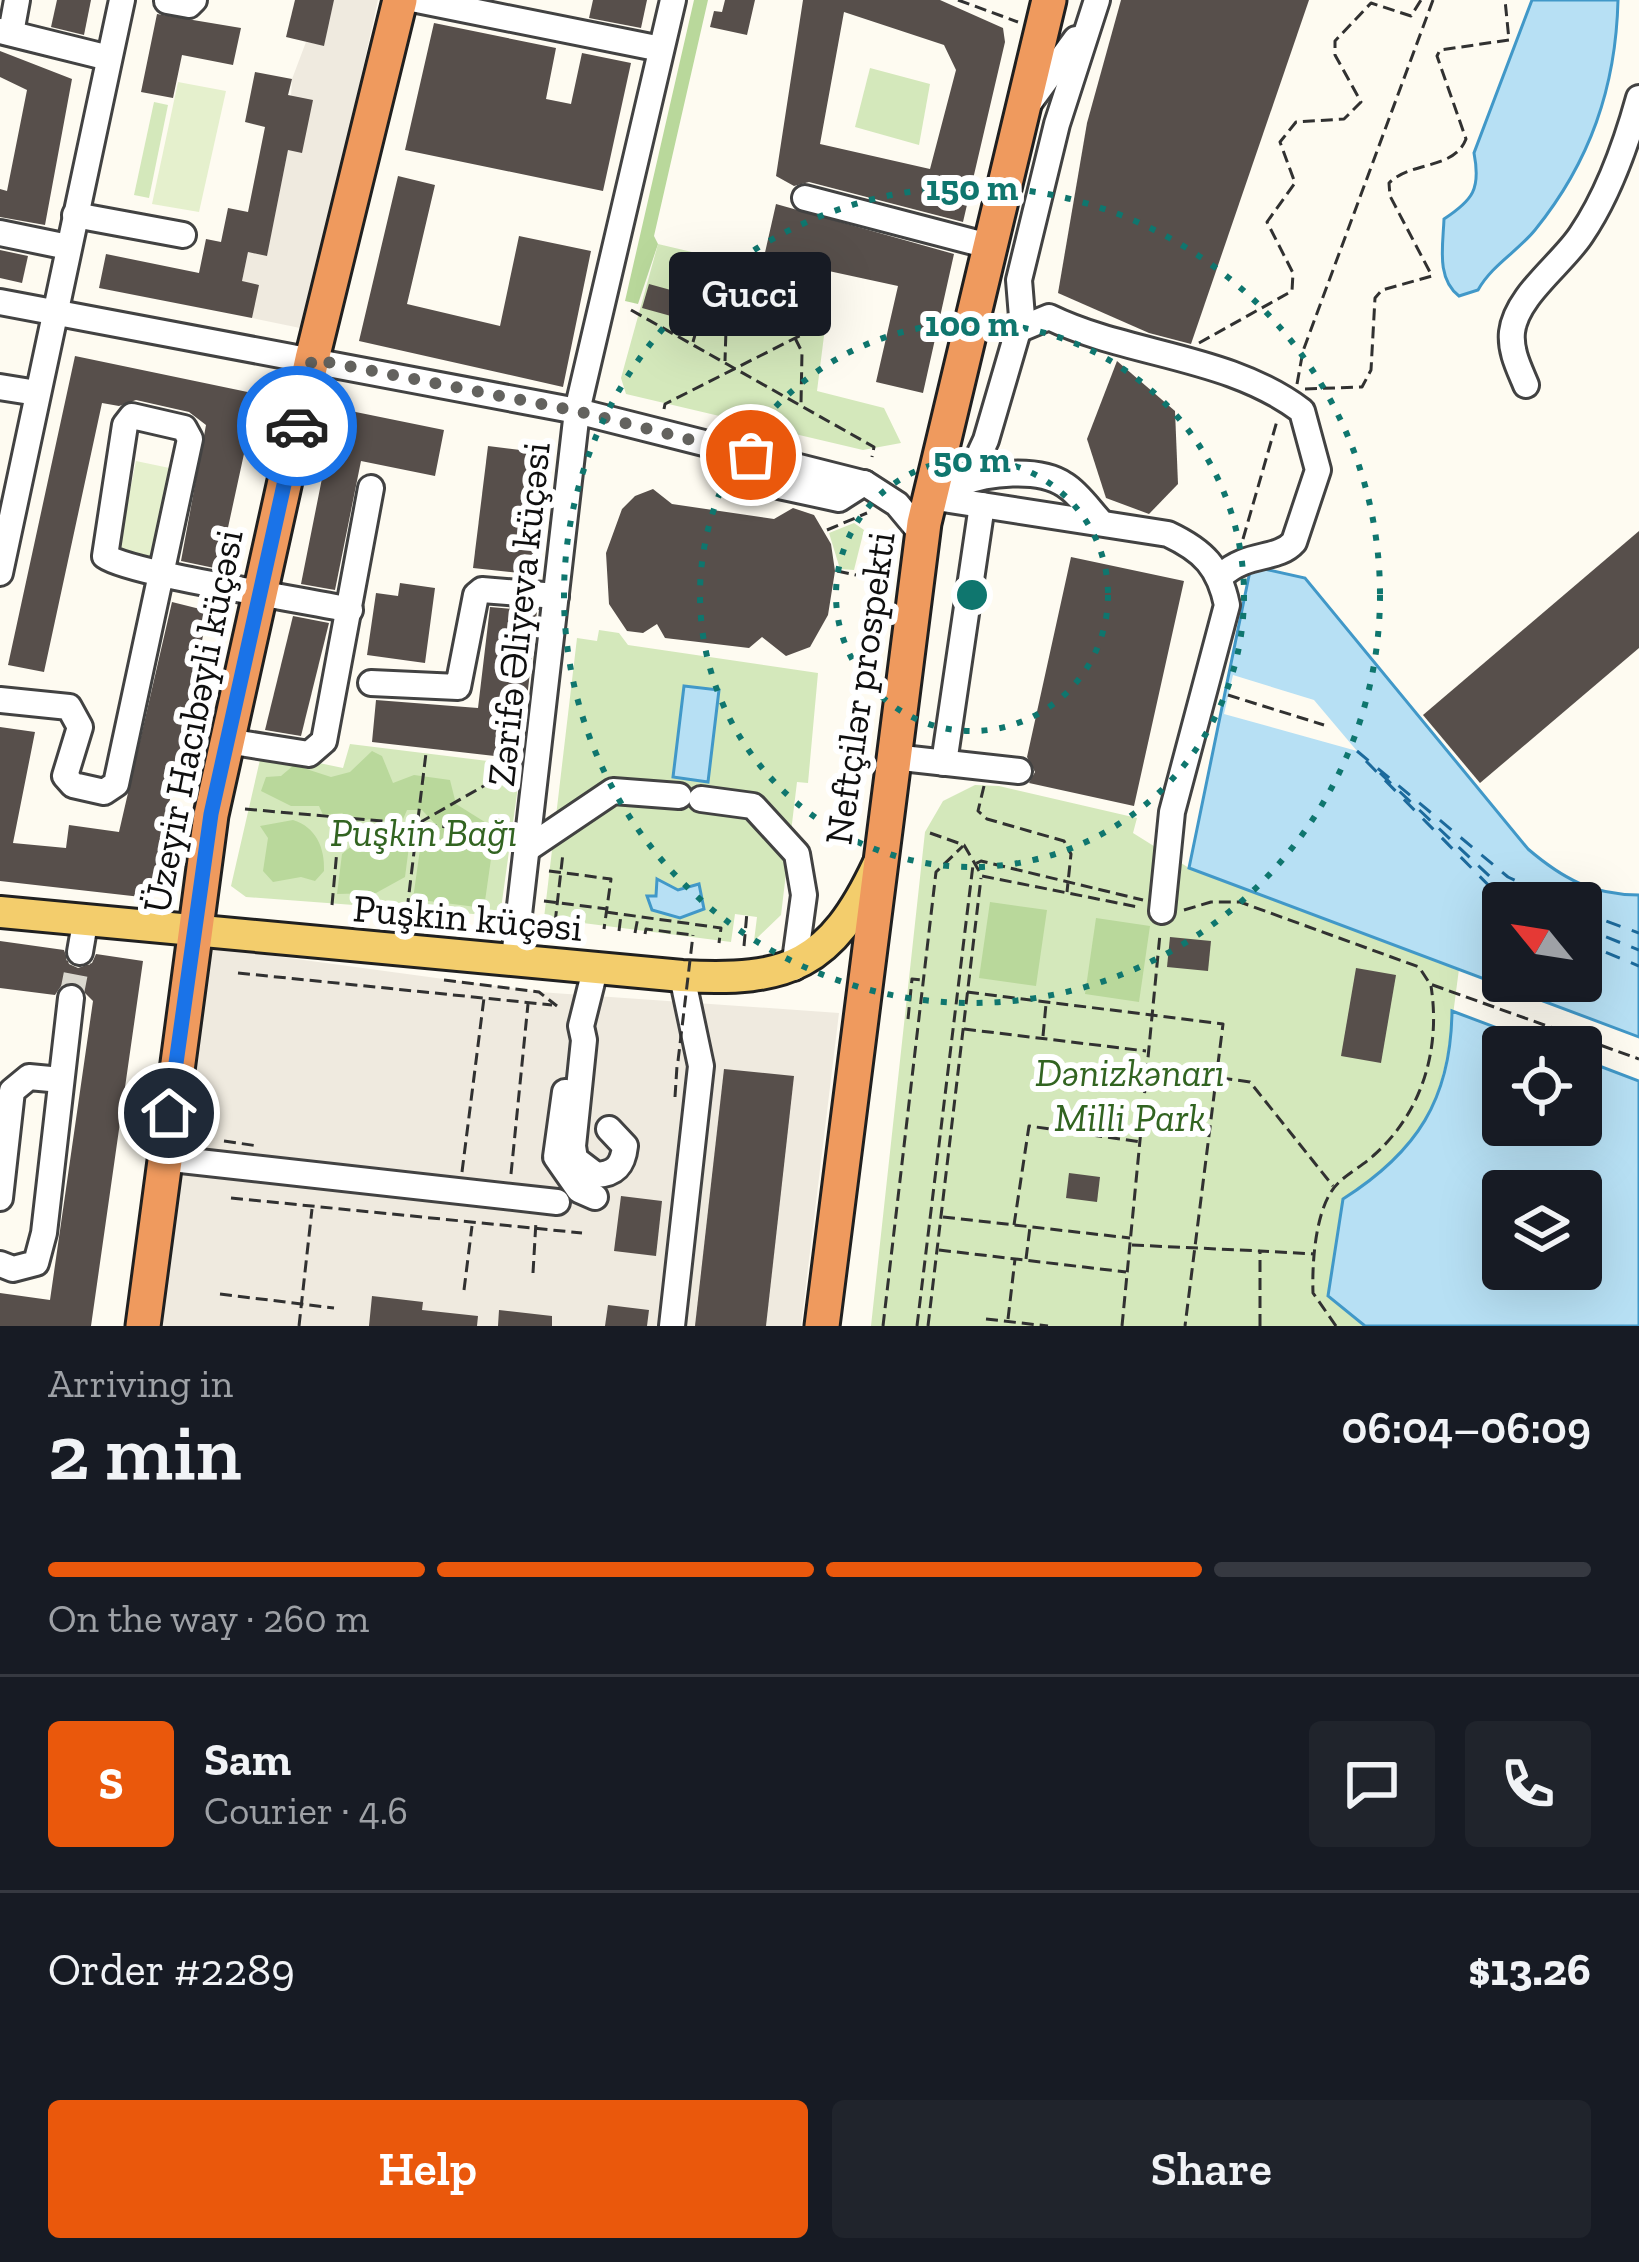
<!DOCTYPE html>
<html lang="en">
<head>
<meta charset="utf-8">
<style>
	:root { --surface:#171b24; --page:#20242c; --text:#f1f3f6; --muted:#9ea1a6; --line:#363941; --accent:#ea580c }
	body { margin:0; font-family:"Zilla Slab",serif; background:var(--page); color:var(--text); height:100vh; display:flex; flex-direction:column; font-size:45px; white-space:nowrap }
	* { box-sizing:border-box; margin:0 }
	p { font-size:39px; color:var(--muted) }
	.icon { flex:none; width:66px; height:66px; fill:none; stroke:currentColor; stroke-width:2; stroke-linecap:round; stroke-linejoin:round }
	.map { position:relative; height:1326px; overflow:hidden }
	.side { display:flex; flex-direction:column; background:var(--surface); flex:1 }
	.side>* { flex:none }
	.needle { width:78px; rotate:300deg }
	.controls { position:absolute; left:1482px; top:882px; display:grid; gap:24px }
	.controls a { display:grid; place-items:center; width:120px; height:120px; border-radius:12px; background:var(--surface); box-shadow:0 12px 48px #0002; font-size:60px }
	.pin { position:absolute; display:grid; place-items:center; width:102px; height:102px; color:#fff; margin:-51px; border:6px solid #fff; border-radius:50%; box-shadow:0 3px 12px #0007 }
	.courier { position:absolute; display:grid; place-items:center; width:120px; height:120px; margin:-60px; border:9px solid #1a73e8; border-radius:50%; background:#fff; color:#222; box-shadow:0 3px 15px #0007 }
	.bubble { position:absolute; height:84px; border-radius:12px; background:var(--surface); box-shadow:0 12px 48px #0002; font-size:39px; font-weight:600; line-height:84px; text-align:center }
	.summary em { font-style:normal; font-weight:600 }
	.summary div { display:flex; flex-direction:column-reverse }
	.summary { display:flex; align-items:center; justify-content:space-between; height:204px; padding:0 48px }
	h1 { font-size:78px; font-weight:600; line-height:90px }
	.bar { display:grid; grid-template-columns:repeat(4,1fr); gap:18px 12px; align-content:center; height:144px; padding:0 48px }
	.bar i { height:15px; border-radius:9px; background:var(--line) }
	.bar .selected { background:var(--accent) }
	.bar p { grid-column:span 4 }
	.line { display:flex; align-items:center; gap:30px; padding:0 48px; border-top:3px solid var(--line) }
	.line div { flex:1 }
	.round { display:grid; place-items:center; flex:none; width:126px; height:126px; border-radius:12px; background:var(--page) }
	.primary-button { display:flex; gap:24px; margin-top:auto; padding:24px 48px }
	.primary-button a { flex:1; height:138px; border-radius:12px; background:var(--accent); color:#fff; font-size:48px; font-weight:600; line-height:138px; text-align:center }
	.primary-button a+a { background:var(--page); color:var(--text) }
	.map>svg:first-child { display:block }
	.green { fill:#d4e8bb }
	.forest { fill:#b9d89b }
	.pitch { fill:#e5f0cd }
	.plaza { fill:#efeadf }
	.water { fill:#b7e0f4; stroke:#4198c8; stroke-width:3; fill-rule:evenodd }
	.pier { fill:#fefbf1 }
	.lines { fill:none; stroke-linecap:round; stroke-linejoin:round }
	.ferry { stroke:#1c6a9c; stroke-width:3; stroke-dasharray:15 12; stroke-linecap:butt }
	.building { fill:#574f4b; fill-rule:evenodd }
	.minor-tunnel { stroke:#dad8cf; stroke-width:24; stroke-dasharray:24 12; stroke-linecap:butt }
	.minor-casing { stroke:#424242; stroke-width:30 }
	.major-casing { stroke:#202020; stroke-width:36 }
	.highway-casing { stroke:#202020; stroke-width:39 }
	.path { stroke:#313131; stroke-width:3; stroke-dasharray:12 6; stroke-linecap:butt }
	.minor { stroke:#fff; stroke-width:24 }
	.major { stroke:#f3cd6c; stroke-width:30 }
	.highway { stroke:#ef9a5e; stroke-width:33 }
	.path-bridge { stroke:#313131; stroke-width:3; stroke-dasharray:12 6; stroke-linecap:butt }
	.done { stroke:#63625e; stroke-width:12; stroke-dasharray:0 21.6 }
	.route { stroke:#1a73e8; stroke-width:15 }
	.ring { fill:none; stroke:#0f766e; stroke-width:6; stroke-dasharray:6 12 }
	.labels { text-anchor:middle; stroke-width:12; stroke-linejoin:round; paint-order:stroke }
	.street-label { font-size:39px; fill:#0f0f0f; stroke:#fff }
	.park-label { font-size:39px; font-style:italic; fill:#326421; stroke:#fff }
	.centre { fill:#0f766e; stroke:#fff; stroke-width:6 }
	.ring-label { font-size:36px; text-anchor:middle; font-weight:bold; fill:#0f766e; stroke:#fff; stroke-width:12; stroke-linejoin:round; paint-order:stroke }
</style>
</head>
<body>
<div class="map">
<svg width="1639" height="1326" viewBox="0 0 1639 1326">
	<rect width="100%" height="100%" fill="#fefbf1"/>
	<g class="green">
		<path d="M 870,68 L 930,84 L 919,145 L 855,127 Z"/>
		<path d="M 154,102 L 168,105 L 149,198 L 134,195 Z"/>
		<path d="M 658,244 L 764,269 L 755,319 L 826,320 L 817,391 L 884,408 L 901,443 L 863,450 L 626,394 L 621,378 Z"/>
		<path d="M 854,523 L 864,530 L 854,570 L 840,569 L 829,533 Z"/>
		<path d="M 599,630 L 619,633 L 628,645 L 818,673 L 808,783 L 797,782 L 781,915 L 754,941 L 757,917 L 735,914 L 731,942 L 544,918 L 577,638 L 597,641 Z"/>
		<path d="M 350,744 L 521,765 L 500,916 L 246,897 L 231,886 L 262,751 L 343,768 Z"/>
		<path d="M 975,785 L 999,786 L 1137,818 L 1133,833 L 1189,868 L 1459,969 C 1444,1080 1446,1133 1343,1199 L 1351,1313 L 1365,1326 L 871,1326 L 925,832 L 943,801 Z"/>
	</g>
	<g class="forest">
		<path d="M 694,0 L 708,0 L 654,236 L 658,244 L 638,304 L 625,301 Z"/>
		<path d="M 372,751 L 382,756 L 393,783 L 414,775 L 450,780 L 456,804 L 488,824 L 479,835 L 494,838 L 484,908 L 413,899 L 423,828 L 441,830 L 422,810 L 407,810 L 401,824 L 371,819 L 355,822 L 342,813 L 323,815 L 319,806 L 291,806 L 261,791 L 266,777 L 281,776 L 294,765 L 331,777 L 350,772 Z"/>
		<path d="M 293,820 C 316,827 325,848 324,871 L 315,881 L 301,877 L 273,882 L 263,871 L 268,838 L 260,826 Z"/>
		<path d="M 381,829 L 411,831 L 405,877 L 376,893 L 337,894 L 342,854 L 360,839 L 368,839 L 373,856 L 384,860 L 388,850 L 376,834 Z"/>
		<path d="M 990,902 L 1047,910 L 1036,986 L 979,978 Z"/>
		<path d="M 1096,918 L 1150,926 L 1139,1002 L 1085,994 Z"/>
	</g>
	<g class="pitch">
		<path d="M 178,82 L 226,91 L 199,212 L 152,204 Z"/>
		<path d="M 136,461 L 179,470 L 162,558 L 118,550 Z"/>
	</g>
	<g class="plaza">
		<path d="M 334,0 L 378,0 L 305,329 L 252,318 L 242,281 L 248,252 L 267,255 L 288,150 L 292,79 L 306,42 L 324,45 Z"/>
		<path d="M 207,947 L 539,992 L 839,1013 L 801,1326 L 157,1326 Z"/>
	</g>
	<g class="water">
		<path d="M 1532,0 L 1618,0 C 1616,87 1590,162 1535,230 C 1517,252 1492,265 1478,290 L 1459,296 C 1436,278 1443,246 1444,219 C 1473,200 1481,189 1474,153 Z"/>
		<path d="M 1251,566 L 1305,578 L 1528,849 C 1562,878 1592,895 1639,895 L 1639,1037 L 1189,868 ZM 1503,903 L 1581,903 L 1581,981 L 1503,981 Z"/>
		<path d="M 684,686 L 719,690 L 708,782 L 673,777 Z"/>
		<path d="M 657,879 L 678,890 L 699,884 L 704,909 L 680,918 L 652,910 L 647,896 L 656,896 Z"/>
		<path d="M 1452,1011 L 1548,1047 L 1503,1047 L 1503,1125 L 1581,1125 L 1581,1059 L 1639,1081 L 1639,1326 L 1365,1326 L 1328,1296 L 1343,1199 C 1417,1152 1451,1099 1452,1011 ZM 1503,1191 L 1581,1191 L 1581,1269 L 1503,1269 Z"/>
	</g>
	<path class="pier" d="M 1233,675 L 1314,700 L 1357,751 L 1224,714 Z"/>
	<g class="lines">
		<g class="ferry">
			<path d="M 1357,751 L 1508,877 L 1563,903"/>
			<path d="M 1366,761 L 1506,903"/>
			<path d="M 1380,773 L 1500,886 L 1533,903"/>
			<path d="M 1581,912 L 1639,933"/>
			<path d="M 1581,927 L 1639,950"/>
			<path d="M 1581,942 L 1639,966"/>
		</g>
	</g>
	<g class="building">
		<path d="M 57,0 L 91,0 L 84,35 L 51,27 Z"/>
		<path d="M 295,0 L 334,0 L 324,46 L 286,37 Z"/>
		<path d="M 593,0 L 647,0 L 641,28 L 589,18 Z"/>
		<path d="M 725,0 L 755,0 L 747,35 L 710,27 L 714,11 L 722,12 Z"/>
		<path d="M 803,0 L 940,0 L 1003,28 L 1005,42 L 963,222 L 809,182 L 794,186 L 776,176 ZM 844,12 L 944,45 L 956,70 L 930,169 L 820,144 Z"/>
		<path d="M 1121,0 L 1309,0 L 1191,344 L 1149,333 L 1058,293 L 1087,123 Z"/>
		<path d="M 157,14 L 241,28 L 233,65 L 182,55 L 173,98 L 141,92 Z"/>
		<path d="M 434,23 L 556,48 L 546,99 L 571,104 L 582,53 L 631,63 L 603,191 L 405,150 Z"/>
		<path d="M 0,51 L 72,79 L 45,225 L 0,217 L 0,189 L 7,191 L 27,90 L 0,77 Z"/>
		<path d="M 255,72 L 292,79 L 288,95 L 313,100 L 302,153 L 288,150 L 267,256 L 248,252 L 242,281 L 259,285 L 252,318 L 99,288 L 106,254 L 199,273 L 206,239 L 221,242 L 228,208 L 248,212 L 265,127 L 245,122 Z"/>
		<path d="M 398,176 L 435,185 L 407,304 L 500,326 L 519,236 L 591,251 L 563,387 L 359,341 Z"/>
		<path d="M 776,204 L 954,254 L 923,393 L 876,382 L 898,286 L 764,257 Z"/>
		<path d="M 0,250 L 28,256 L 22,283 L 0,278 Z"/>
		<path d="M 649,284 L 678,292 L 671,316 L 642,308 Z"/>
		<path d="M 75,356 L 257,394 L 219,569 L 181,561 L 206,425 L 189,412 L 136,400 L 119,406 L 102,403 L 44,672 L 8,665 Z"/>
		<path d="M 1117,361 L 1175,411 L 1178,484 L 1149,514 L 1106,498 L 1087,439 Z"/>
		<path d="M 336,408 L 444,430 L 435,476 L 361,461 L 335,590 L 301,584 Z"/>
		<path d="M 488,446 L 553,454 L 538,575 L 473,568 Z"/>
		<path d="M 653,489 L 672,504 L 774,519 L 793,508 L 814,515 L 831,544 L 835,571 L 828,615 L 810,647 L 786,656 L 762,637 L 749,648 L 665,638 L 657,624 L 643,633 L 627,631 L 609,604 L 606,553 L 622,509 L 635,496 Z"/>
		<path d="M 1639,531 L 1639,648 L 1480,783 L 1423,715 Z"/>
		<path d="M 1071,557 L 1184,581 L 1134,806 L 1029,783 L 1035,772 L 1027,757 Z"/>
		<path d="M 400,583 L 435,588 L 425,663 L 367,655 L 376,593 L 398,596 Z"/>
		<path d="M 172,602 L 208,611 L 150,898 L 0,881 L 0,727 L 35,732 L 13,843 L 66,848 L 69,825 L 119,832 Z"/>
		<path d="M 490,607 L 537,611 L 520,759 L 372,742 L 376,700 L 478,708 Z"/>
		<path d="M 293,616 L 329,623 L 301,736 L 265,730 Z"/>
		<path d="M 1170,937 L 1211,941 L 1208,971 L 1167,967 Z"/>
		<path d="M 0,941 L 64,950 L 69,964 L 78,968 L 92,963 L 96,954 L 143,961 L 91,1326 L 0,1326 L 0,1293 L 50,1300 L 93,1001 L 74,982 L 63,983 L 55,995 L 0,988 Z"/>
		<path d="M 1356,968 L 1396,975 L 1381,1063 L 1341,1056 Z"/>
		<path d="M 724,1069 L 794,1076 L 766,1326 L 695,1326 Z"/>
		<path d="M 1069,1173 L 1100,1177 L 1097,1202 L 1066,1198 Z"/>
		<path d="M 621,1196 L 662,1201 L 656,1256 L 614,1251 Z"/>
		<path d="M 372,1296 L 423,1302 L 422,1310 L 478,1316 L 477,1326 L 369,1326 Z"/>
		<path d="M 608,1305 L 649,1310 L 647,1326 L 605,1326 Z"/>
		<path d="M 499,1310 L 552,1316 L 552,1326 L 498,1326 Z"/>
	</g>
	<g class="lines">
		<path class="minor-tunnel" d="M 71,998 L 80,952"/>
		<defs>
			<g id="minor">
				<path d="M 417,0 L 661,49"/>
				<path d="M 167,1 L 189,5 L 194,0"/>
				<path d="M 0,31 L 109,58"/>
				<path d="M 11,33 L 17,0"/>
				<path d="M 1029,103 L 1076,39"/>
				<path d="M 805,198 L 989,246"/>
				<path d="M 75,215 L 183,235"/>
				<path d="M 0,233 L 68,247"/>
				<path d="M 0,302 L 577,411 L 866,484 L 897,504 L 922,534"/>
				<path d="M 1018,330 L 1049,317 C 1129,356 1228,355 1302,411 L 1318,470 L 1294,542 C 1277,561 1248,551 1221,576"/>
				<path d="M 1526,385 C 1519,368 1510,351 1512,332 C 1516,296 1562,264 1581,235 C 1609,194 1626,145 1639,98"/>
				<path d="M 0,387 L 37,393"/>
				<path d="M 960,484 C 986,473 1039,467 1065,485 C 1078,493 1089,509 1099,520"/>
				<path d="M 779,486 L 839,499 L 864,483"/>
				<path d="M 930,497 L 1168,534 C 1204,551 1219,567 1227,605 L 1172,812 L 1162,911"/>
				<path d="M 930,497 L 974,466 L 986,440 L 1022,317 L 1019,280 L 1057,124 L 1097,0"/>
				<path d="M 0,573 L 122,0"/>
				<path d="M 371,683 L 458,687 L 476,595 L 482,590 L 556,596"/>
				<path d="M 0,700 L 69,707 L 80,727 L 65,776 L 73,785 L 104,792 L 116,784 L 190,439 L 184,428 L 132,416 L 125,425 L 105,556 C 130,574 307,600 350,610"/>
				<path d="M 227,741 L 309,754 L 324,741 L 371,488"/>
				<path d="M 893,757 L 1019,771"/>
				<path d="M 944,763 L 982,505"/>
				<path d="M 701,799 L 753,806 L 797,854 L 804,895 L 794,968"/>
				<path d="M 527,849 L 613,791 L 679,796"/>
				<path d="M 80,952 L 85,923"/>
				<path d="M 514,958 L 577,411 L 673,0"/>
				<path d="M 596,966 L 581,1026 L 584,1040 L 573,1146 L 575,1159 L 596,1175 C 616,1174 623,1165 625,1146 L 609,1129"/>
				<path d="M 565,1092 L 556,1157 L 579,1190 L 595,1197"/>
				<path d="M 163,1158 L 557,1202"/>
				<path d="M 0,1198 L 12,1091 L 29,1077 L 61,1080"/>
				<path d="M 0,1264 L 13,1269 L 36,1263 L 44,1233 L 71,998"/>
				<path d="M 672,1326 L 701,1066 L 682,976"/>
			</g>
			<path id="major" d="M 0,912 L 682,976 C 789,982 831,965 878,865"/>
			<g id="highway">
				<path d="M 143,1326 L 211,815 L 312,359 L 400,0"/>
				<path d="M 822,1326 L 924,523 L 1049,0"/>
			</g>
		</defs>
		<use href="#minor" class="minor-casing"/>
		<use href="#major" class="major-casing"/>
		<use href="#highway" class="highway-casing"/>
		<g class="path">
			<path d="M 958,0 L 1018,22"/>
			<path d="M 631,310 L 874,447 L 872,457"/>
			<path d="M 795,338 L 802,352 L 801,404"/>
			<path d="M 693,342 L 707,293 L 727,298 L 725,361"/>
			<path d="M 1199,343 L 1292,291 L 1293,273 L 1267,222 L 1295,183 L 1280,142 L 1296,122 L 1344,119 L 1361,102 L 1335,55 L 1335,41 L 1371,3 L 1411,16 L 1421,0"/>
			<path d="M 1297,384 L 1303,351 L 1433,0"/>
			<path d="M 1305,389 L 1362,387 L 1371,370 L 1375,298 L 1382,290 L 1432,276 L 1390,196 L 1389,183 C 1411,161 1454,170 1466,139 L 1437,56 L 1440,50 L 1509,40 L 1505,0"/>
			<path d="M 664,409 L 665,404 L 817,327"/>
			<path d="M 827,530 L 867,513"/>
			<path d="M 1243,539 L 1277,421"/>
			<path d="M 837,571 L 856,575"/>
			<path d="M 1228,695 L 1324,725"/>
			<path d="M 984,786 L 978,811 L 987,819 L 1064,841 L 1071,854 L 1067,892"/>
			<path d="M 245,809 L 506,832"/>
			<path d="M 419,823 L 515,768"/>
			<path d="M 930,833 L 964,845 L 982,876 L 1138,907"/>
			<path d="M 549,871 L 611,879 L 604,929"/>
			<path d="M 167,889 L 183,820"/>
			<path d="M 544,901 L 607,909"/>
			<path d="M 332,905 L 340,817"/>
			<path d="M 407,910 L 426,753"/>
			<path d="M 1184,910 L 1211,902 L 1240,902 L 1419,967 L 1430,984 L 1639,1059"/>
			<path d="M 606,912 L 721,928 L 719,943"/>
			<path d="M 555,923 L 563,853"/>
			<path d="M 619,931 L 621,915"/>
			<path d="M 635,933 L 638,917"/>
			<path d="M 645,934 L 646,929 L 693,935"/>
			<path d="M 744,946 L 747,912"/>
			<path d="M 238,973 L 552,1005"/>
			<path d="M 444,980 L 539,992 L 557,1006"/>
			<path d="M 967,992 L 1223,1024 L 1185,1326"/>
			<path d="M 908,1019 L 912,979 L 924,980"/>
			<path d="M 964,1029 L 1146,1051"/>
			<path d="M 1043,1036 L 1046,1004"/>
			<path d="M 1149,1068 L 1250,1082 L 1333,1186"/>
			<path d="M 675,1097 L 677,1066"/>
			<path d="M 224,1141 L 258,1146"/>
			<path d="M 462,1172 L 484,998"/>
			<path d="M 511,1174 L 528,1004"/>
			<path d="M 231,1198 L 582,1233"/>
			<path d="M 943,1217 L 1130,1238"/>
			<path d="M 1014,1225 L 1029,1126 L 1141,1142"/>
			<path d="M 1132,1245 L 1260,1251"/>
			<path d="M 939,1250 L 1126,1272"/>
			<path d="M 1026,1259 L 1030,1227"/>
			<path d="M 533,1273 L 536,1221"/>
			<path d="M 464,1290 L 472,1226"/>
			<path d="M 220,1294 L 334,1308"/>
			<path d="M 986,1319 L 1048,1326"/>
			<path d="M 1008,1319 L 1015,1259"/>
			<path d="M 299,1326 L 312,1209"/>
			<path d="M 883,1326 L 936,872 L 963,846"/>
			<path d="M 917,1326 L 973,865 L 981,861 L 1143,900"/>
			<path d="M 928,1326 L 981,878"/>
			<path d="M 1122,1326 L 1160,934"/>
			<path d="M 1260,1326 L 1260,1251 L 1315,1254"/>
			<path d="M 1336,1326 L 1313,1293 C 1312,1264 1315,1217 1331,1192 C 1340,1177 1360,1168 1373,1156 C 1422,1113 1441,1049 1431,986"/>
		</g>
		<use href="#minor" class="minor"/>
		<use href="#major" class="major"/>
		<use href="#highway" class="highway"/>
		<path class="path-bridge" d="M 678,1061 L 693,935"/>
	</g>
	<g class="lines">
		<path class="done" d="M 297,426 L 312,359 L 577,411 L 751,455"/>
		<path class="route" d="M 169,1113 L 211,814 L 297,426"/>
	</g>
	<g class="ring">
		<circle cx="972" cy="595" r="136"/>
		<circle cx="972" cy="595" r="272"/>
		<circle cx="972" cy="595" r="408"/>
	</g>
	<g class="labels">
		<g class="street-label">
			<text transform="translate(518 614) rotate(-84)" y="14">Zərifə Əliyeva küçəsi</text>
			<text transform="translate(859 688) rotate(-82)" y="14">Neftçilər prospekti</text>
			<text transform="translate(192 721) rotate(-79)" y="14">Üzeyir Hacıbəyli küçəsi</text>
			<text transform="translate(468 917) rotate(5)" y="14">Puşkin küçəsi</text>
		</g>
		<g class="park-label">
			<text x="424" y="846">Puşkin Bağı</text>
			<text x="1130" y="1086">Dənizkənarı<tspan x="1130" dy="45">Milli Park</tspan></text>
		</g>
	</g>
	<circle cx="972" cy="595" r="18" class="centre"/>
	<g class="ring-label">
		<text x="972" y="200">150 m</text>
		<text x="972" y="336">100 m</text>
		<text x="972" y="472">50 m</text>
	</g>
</svg>
<div class="controls">
<a><svg class="needle" viewBox="-14 -14 28 28"><path d="M0-13l5 13h-10z" fill="#e53935"/><path d="M0 13l5-13h-10z" fill="#9ea1a6"/></svg></a>
<a><svg class="icon" aria-label="locate" viewBox="0 0 24 24"><circle cx="12" cy="12" r="6"/><path d="M12 2v4M12 18v4M2 12h4M18 12h4"/></svg></a>
<a><svg class="icon" aria-label="layers" viewBox="0 0 24 24"><path d="M12 4l9 5-9 5-9-5zM3 14l9 5 9-5"/></svg></a>
</div>
<div class="pin" style="left:751px;top:455px;background:#ea580c"><svg class="icon" aria-label="bag" viewBox="0 0 24 24"><path d="M5 8h14l-1 12H6zM9 8a3 3 0 0 1 6 0"/></svg></div>
<div class="pin" style="left:169px;top:1113px;background:#1f2937"><svg class="icon" aria-label="home" viewBox="0 0 24 24"><path d="M3 11l9-7 9 7M6 9v11h12V9"/></svg></div>
<div class="courier" style="left:297px;top:426px"><svg class="icon" aria-label="car" viewBox="0 0 24 24"><path d="M5 17H2v-5l4-1 3-4h7l3 4 3 1v5h-3M9 17h6M6 11h13"/><circle cx="7" cy="17" r="2"/><circle cx="17" cy="17" r="2"/></svg></div>
<div class="bubble" style="left:669px;top:252px;width:162px">Gucci</div>
</div>
<section class="side">
<div class="summary"><div><h1>2 min</h1><p>Arriving in</p></div><em>06:04–06:09</em></div>
<div class="bar"><i class="selected"></i><i class="selected"></i><i class="selected"></i><i></i><p>On the way · 260 m</p></div>
<div class="line" style="height:216px"><b class="round" style="background:var(--accent);color:#fff">S</b><div><b>Sam</b><p>Courier · 4.6</p></div><a class="round"><svg class="icon" aria-label="chat" viewBox="0 0 24 24"><path d="M4 5h16v11H9l-5 4z"/></svg></a><a class="round"><svg class="icon" aria-label="phone" viewBox="0 0 24 24"><path d="M5 4h4l2 5-3 2q2 4 5 5l2-3 5 2v4C11 20 4 13 5 4z"/></svg></a></div>
<div class="line" style="height:156px"><div>Order #2289</div><b>$13.26</b></div>
<div class="primary-button"><a>Help</a><a>Share</a></div>
</section>
</body>
</html>
